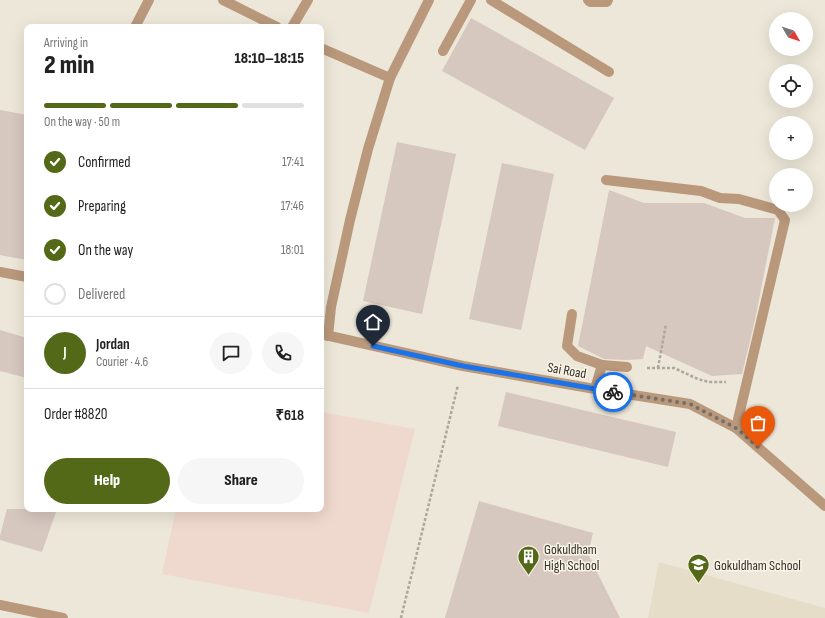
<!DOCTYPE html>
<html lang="en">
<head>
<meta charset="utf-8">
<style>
	:root { --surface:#fff; --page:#f6f6f6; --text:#222; --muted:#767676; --line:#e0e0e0; --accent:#536918 }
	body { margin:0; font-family:"Sofia Sans Condensed",sans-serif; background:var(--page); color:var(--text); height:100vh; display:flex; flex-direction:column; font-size:15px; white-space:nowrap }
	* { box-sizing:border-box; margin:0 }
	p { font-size:13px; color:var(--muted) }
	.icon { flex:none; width:22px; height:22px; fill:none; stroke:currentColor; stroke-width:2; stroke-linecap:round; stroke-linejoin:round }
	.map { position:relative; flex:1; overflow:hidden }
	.drawer { position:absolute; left:24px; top:24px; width:300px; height:488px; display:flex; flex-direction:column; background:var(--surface); border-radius:8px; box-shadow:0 4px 16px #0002 }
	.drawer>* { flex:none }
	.needle { width:26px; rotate:129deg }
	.fabs { position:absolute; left:769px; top:12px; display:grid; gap:8px }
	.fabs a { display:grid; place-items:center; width:44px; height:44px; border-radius:50%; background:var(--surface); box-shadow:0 4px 16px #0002; font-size:20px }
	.pin { position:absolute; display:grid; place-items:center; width:34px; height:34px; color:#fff; margin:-41px -17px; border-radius:50% 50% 50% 0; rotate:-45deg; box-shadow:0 0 4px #0007 }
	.pin .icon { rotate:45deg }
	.courier { position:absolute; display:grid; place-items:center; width:40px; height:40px; margin:-20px; border:3px solid #1a73e8; border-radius:50%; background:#fff; color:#222; box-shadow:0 1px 5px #0007 }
	.head em { font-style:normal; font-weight:800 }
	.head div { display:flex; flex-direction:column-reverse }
	.head { display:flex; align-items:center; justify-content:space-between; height:68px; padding:0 20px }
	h1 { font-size:26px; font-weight:800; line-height:30px }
	.bar { display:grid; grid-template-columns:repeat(4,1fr); gap:6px 4px; align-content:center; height:48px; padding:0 20px }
	.bar i { height:5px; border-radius:3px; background:var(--line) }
	.bar .active { background:var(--accent) }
	.bar p { grid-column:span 4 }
	.line { display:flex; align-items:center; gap:10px; padding:0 20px; border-top:1px solid var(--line) }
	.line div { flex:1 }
	.round { display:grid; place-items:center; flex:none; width:42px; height:42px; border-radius:21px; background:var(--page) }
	ol { padding:0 20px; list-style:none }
	li { display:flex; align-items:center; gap:12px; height:44px }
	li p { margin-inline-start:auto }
	li .icon { padding:4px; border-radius:50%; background:var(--accent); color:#fff; stroke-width:4 }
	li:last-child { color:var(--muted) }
	li i { width:22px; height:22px; border:2px solid var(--line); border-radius:50% }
	.primary-button { display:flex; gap:8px; margin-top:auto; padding:8px 20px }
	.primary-button a { flex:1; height:46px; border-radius:24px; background:var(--accent); color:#fff; font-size:16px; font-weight:800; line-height:46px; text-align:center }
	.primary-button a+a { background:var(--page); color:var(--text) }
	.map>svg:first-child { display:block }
	.commercial { fill:#efd8cd }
	.built { fill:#e5ddc7 }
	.building { fill:#d6c7bf }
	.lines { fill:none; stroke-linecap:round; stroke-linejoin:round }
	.path { stroke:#aba79b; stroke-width:2.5; stroke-dasharray:3 2; stroke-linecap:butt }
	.minor { stroke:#b9987b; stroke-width:10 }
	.tertiary { stroke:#b9987b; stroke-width:10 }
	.done { stroke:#737067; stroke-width:4; stroke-dasharray:0 7.2 }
	.route { stroke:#1a73e8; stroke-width:5 }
	.labels { text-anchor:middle; stroke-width:3; stroke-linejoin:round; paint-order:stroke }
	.street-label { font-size:14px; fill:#32302a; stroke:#faf4e6 }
	.poi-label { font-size:14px; fill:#32302a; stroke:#faf4e6; text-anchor:start }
</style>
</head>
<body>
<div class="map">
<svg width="825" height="618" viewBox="0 0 825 618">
	<rect width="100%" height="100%" fill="#ece7d8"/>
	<path class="commercial" d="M 321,412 L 415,429 L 369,613 L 162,574 L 176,509 L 321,509 Z"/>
	<path class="built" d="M 659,562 L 825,608 L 825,618 L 648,618 Z"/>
	<g class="building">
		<path d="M 471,18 L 614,98 L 585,150 L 442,71 Z"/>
		<path d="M 0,110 L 27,115 L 27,260 L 0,255 Z"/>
		<path d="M 397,142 L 456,154 L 422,314 L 363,301 Z"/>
		<path d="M 502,163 L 554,174 L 521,330 L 469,319 Z"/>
		<path d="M 609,190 L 644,203 L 704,203 L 745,218 L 775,218 L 755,320 L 742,374 L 712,376 L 646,346 L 643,359 L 627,360 L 604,359 L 578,346 Z"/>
		<path d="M 0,330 L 27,338 L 27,378 L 0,371 Z"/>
		<path d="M 506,392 L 676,432 L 668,467 L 498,426 Z"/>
		<path d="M 479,501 L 593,533 L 588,554 L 620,618 L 445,618 Z"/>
		<path d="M 7,509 L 57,509 L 42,552 L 0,540 L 0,536 Z"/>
	</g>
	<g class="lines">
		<g class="path">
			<path d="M 647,368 L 674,368 L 698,379 L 709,382 L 726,382"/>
			<path d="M 658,368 L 666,324"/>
			<path d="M 401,618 L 458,385"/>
		</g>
		<g class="minor">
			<path d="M 223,0 L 277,27"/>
			<path d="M 491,0 L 609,72"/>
			<path d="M 588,0 L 590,2 L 607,2 L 608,0"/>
			<path d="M 135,27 L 149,0"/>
			<path d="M 292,27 L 308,0"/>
			<path d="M 321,48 L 390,78"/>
			<path d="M 443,51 L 471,0"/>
			<path d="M 606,180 L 701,191 L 720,198 L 739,199 L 778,210 L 785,220 L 736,428"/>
			<path d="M 0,272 L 27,277"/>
			<path d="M 572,314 L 567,346 L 577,356 L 602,365 L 595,389"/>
			<path d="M 321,334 L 463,366 L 595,389 L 690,404 L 736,428 L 825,506"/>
			<path d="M 328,336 L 331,307 L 350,220 L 368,149 L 390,78 L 429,0"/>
			<path d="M 602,365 L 627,367"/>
		</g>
		<path class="tertiary" d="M 0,605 L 63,618"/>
	</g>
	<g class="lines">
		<path class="done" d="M 613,392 L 690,404 L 736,428 L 758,447"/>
		<path class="route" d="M 373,346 L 463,366 L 613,392"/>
	</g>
	<defs>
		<symbol id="building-pin" viewBox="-11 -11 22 30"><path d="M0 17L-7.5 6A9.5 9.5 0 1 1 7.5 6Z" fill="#536918" stroke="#faf4e6"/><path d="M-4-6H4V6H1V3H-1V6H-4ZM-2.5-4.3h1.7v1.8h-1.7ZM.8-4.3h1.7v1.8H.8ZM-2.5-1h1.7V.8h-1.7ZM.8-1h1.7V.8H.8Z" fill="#fff"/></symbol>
		<symbol id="school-pin" viewBox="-11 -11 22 30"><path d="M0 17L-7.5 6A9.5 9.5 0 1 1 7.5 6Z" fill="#536918" stroke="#faf4e6"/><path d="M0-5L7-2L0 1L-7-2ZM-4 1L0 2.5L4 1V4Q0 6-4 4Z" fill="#fff"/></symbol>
	</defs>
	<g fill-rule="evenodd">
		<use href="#building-pin" x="516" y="544" width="25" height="34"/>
		<use href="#school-pin" x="686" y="552" width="25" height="34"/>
	</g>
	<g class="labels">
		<g class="street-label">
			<text transform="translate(567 370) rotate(10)" y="5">Sai Road</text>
		</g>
		<g class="poi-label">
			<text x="544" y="554">Gokuldham<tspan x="544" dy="16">High School</tspan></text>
			<text x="714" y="570">Gokuldham School</text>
		</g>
	</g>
</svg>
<div class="fabs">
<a><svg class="needle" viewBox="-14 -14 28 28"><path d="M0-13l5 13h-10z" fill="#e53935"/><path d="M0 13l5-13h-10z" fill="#767676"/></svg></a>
<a><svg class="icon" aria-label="locate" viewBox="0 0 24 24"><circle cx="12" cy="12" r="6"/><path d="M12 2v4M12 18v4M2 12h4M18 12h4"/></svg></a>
<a>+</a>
<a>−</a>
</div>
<div class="pin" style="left:758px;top:447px;background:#ea580c"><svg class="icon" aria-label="bag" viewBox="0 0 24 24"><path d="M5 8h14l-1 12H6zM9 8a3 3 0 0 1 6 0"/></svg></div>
<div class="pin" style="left:373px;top:346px;background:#1f2937"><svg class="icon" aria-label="home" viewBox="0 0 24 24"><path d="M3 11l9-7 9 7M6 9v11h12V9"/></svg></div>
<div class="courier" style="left:613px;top:392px"><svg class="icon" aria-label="bike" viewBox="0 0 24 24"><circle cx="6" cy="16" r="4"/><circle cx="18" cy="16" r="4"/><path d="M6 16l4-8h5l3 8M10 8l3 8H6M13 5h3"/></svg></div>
<section class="drawer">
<div class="head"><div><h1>2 min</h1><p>Arriving in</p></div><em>18:10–18:15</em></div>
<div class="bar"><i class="active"></i><i class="active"></i><i class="active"></i><i></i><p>On the way · 50 m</p></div>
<ol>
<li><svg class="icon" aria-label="check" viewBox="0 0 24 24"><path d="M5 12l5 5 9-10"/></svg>Confirmed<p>17:41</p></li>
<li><svg class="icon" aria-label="check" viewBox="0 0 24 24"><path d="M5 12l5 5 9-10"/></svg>Preparing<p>17:46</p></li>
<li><svg class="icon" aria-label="check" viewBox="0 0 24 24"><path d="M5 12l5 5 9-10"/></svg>On the way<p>18:01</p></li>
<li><i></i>Delivered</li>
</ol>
<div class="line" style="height:72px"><b class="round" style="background:var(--accent);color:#fff">J</b><div><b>Jordan</b><p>Courier · 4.6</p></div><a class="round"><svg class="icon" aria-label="chat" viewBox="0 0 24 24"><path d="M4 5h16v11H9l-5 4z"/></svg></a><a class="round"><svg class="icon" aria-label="phone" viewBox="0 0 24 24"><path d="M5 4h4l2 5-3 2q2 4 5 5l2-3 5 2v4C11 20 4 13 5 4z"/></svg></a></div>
<div class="line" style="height:52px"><div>Order #8820</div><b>₹618</b></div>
<div class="primary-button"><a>Help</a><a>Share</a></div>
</section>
</div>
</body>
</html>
